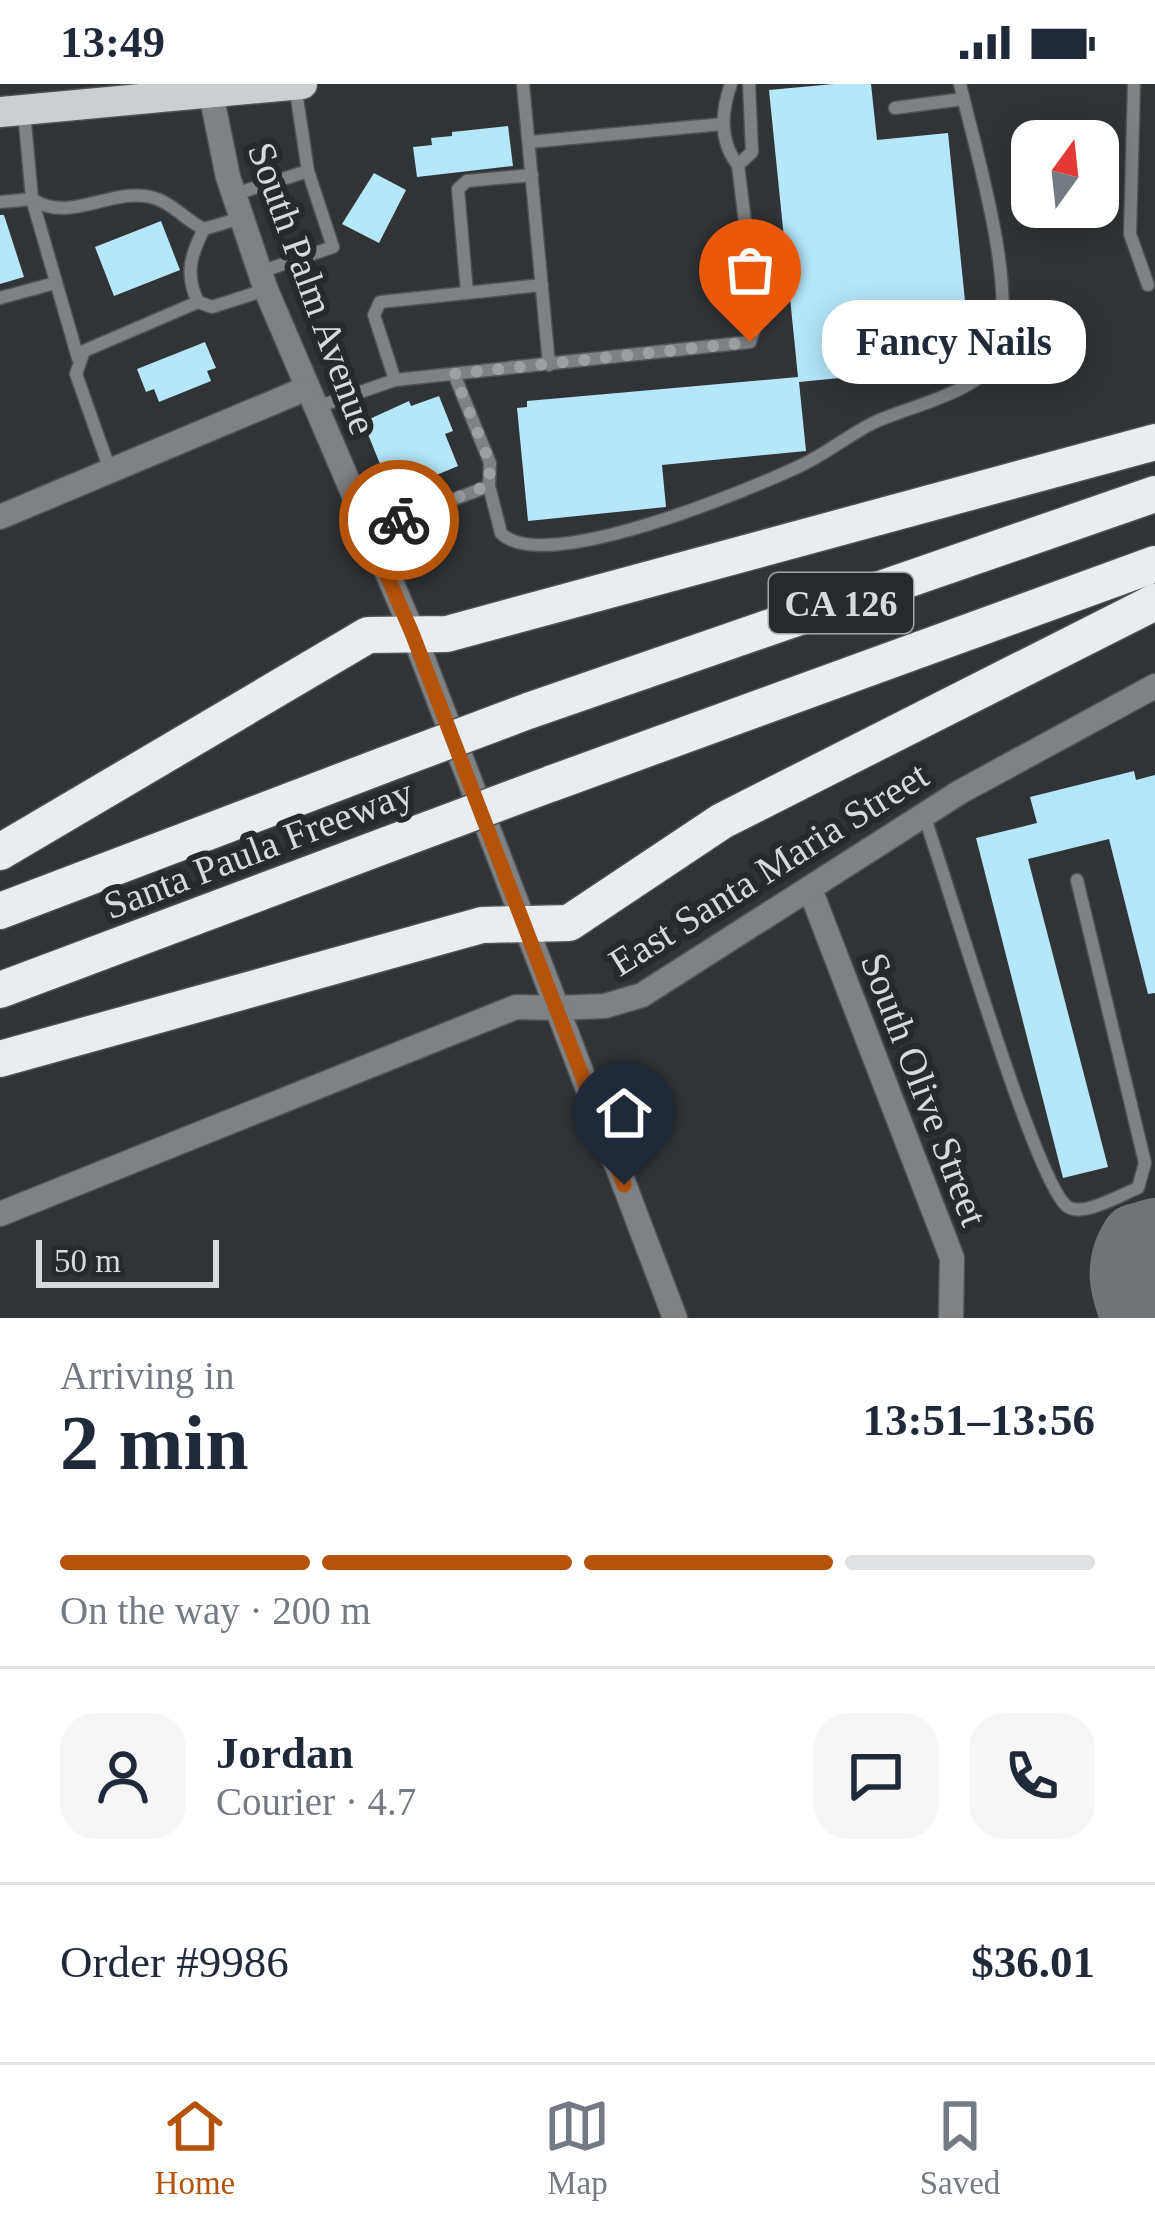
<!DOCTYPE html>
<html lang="en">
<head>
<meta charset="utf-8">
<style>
	:root { --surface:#fff; --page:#f6f6f7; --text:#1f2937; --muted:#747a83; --line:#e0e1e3; --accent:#b45309 }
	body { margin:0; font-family:"Times New Roman",serif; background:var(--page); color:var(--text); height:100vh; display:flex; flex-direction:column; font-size:45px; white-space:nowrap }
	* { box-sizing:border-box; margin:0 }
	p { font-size:39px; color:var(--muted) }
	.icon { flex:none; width:66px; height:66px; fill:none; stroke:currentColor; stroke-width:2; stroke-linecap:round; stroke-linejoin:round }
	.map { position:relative; height:1234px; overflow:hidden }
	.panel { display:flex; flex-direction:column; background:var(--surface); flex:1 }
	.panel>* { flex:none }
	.needle { width:78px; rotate:15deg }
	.controls { position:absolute; left:1011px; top:36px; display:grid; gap:24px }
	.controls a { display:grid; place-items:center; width:108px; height:108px; border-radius:24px; background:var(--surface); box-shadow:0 6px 30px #0003; font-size:60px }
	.scale { position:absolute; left:36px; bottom:30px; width:183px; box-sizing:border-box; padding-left:12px; border:6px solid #d7dadb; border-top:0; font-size:33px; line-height:42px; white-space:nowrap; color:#d7dadb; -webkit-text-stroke:9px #272a2c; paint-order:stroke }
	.pin { position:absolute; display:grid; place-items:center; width:102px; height:102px; color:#fff; margin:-123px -51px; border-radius:50% 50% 50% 0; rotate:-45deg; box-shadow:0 0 12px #0007 }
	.pin .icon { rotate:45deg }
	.courier { position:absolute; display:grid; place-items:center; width:120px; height:120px; margin:-60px; border:9px solid #b45309; border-radius:50%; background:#fff; color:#222; box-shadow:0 3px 15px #0007 }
	.bubble { position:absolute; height:84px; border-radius:36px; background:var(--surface); box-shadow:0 6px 30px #0003; font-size:39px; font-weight:700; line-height:84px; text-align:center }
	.head em { font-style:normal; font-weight:700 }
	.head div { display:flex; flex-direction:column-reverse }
	.head { display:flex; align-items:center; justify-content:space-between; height:204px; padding:0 60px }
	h1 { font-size:78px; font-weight:700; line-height:90px }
	.bar { display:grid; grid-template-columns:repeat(4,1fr); gap:18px 12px; align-content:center; height:144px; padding:0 60px }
	.bar i { height:15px; border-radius:9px; background:var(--line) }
	.bar .on { background:var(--accent) }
	.bar p { grid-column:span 4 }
	.line { display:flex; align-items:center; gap:30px; padding:0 60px; border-top:3px solid var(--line) }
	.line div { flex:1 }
	.round { display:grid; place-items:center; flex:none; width:126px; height:126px; border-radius:36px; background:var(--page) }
	.status { display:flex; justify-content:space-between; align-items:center; height:84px; padding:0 60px; background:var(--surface); direction:ltr }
	.status svg { height:33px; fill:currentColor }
	.menu { display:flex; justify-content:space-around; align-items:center; height:168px; border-top:3px solid var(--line); background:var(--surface); font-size:33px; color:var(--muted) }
	.menu a { display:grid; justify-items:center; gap:6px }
	.menu .on { color:var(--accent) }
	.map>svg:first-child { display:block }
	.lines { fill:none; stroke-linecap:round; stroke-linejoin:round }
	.taxiway { stroke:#717476; stroke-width:66 }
	.building { fill:#b5e6fa }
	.service-casing { stroke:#4f5254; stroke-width:15 }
	.minor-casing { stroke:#4f5254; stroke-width:27 }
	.tertiary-casing { stroke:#4f5254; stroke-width:27 }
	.primary-casing { stroke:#4f5254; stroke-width:33 }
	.motorway-casing { stroke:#4f5254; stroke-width:39 }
	.service { stroke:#7f8182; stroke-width:12 }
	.minor { stroke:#7f8182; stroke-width:24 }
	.tertiary { stroke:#7f8182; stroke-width:24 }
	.primary { stroke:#cbcfd0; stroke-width:30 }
	.motorway { stroke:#e9edef; stroke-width:36 }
	.motorway-bridge-casing { stroke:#4f5254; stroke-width:39; stroke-linecap:butt }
	.motorway-bridge { stroke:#e9edef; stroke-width:36 }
	.done { stroke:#9da0a1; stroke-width:12; stroke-dasharray:0 21.6 }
	.route { stroke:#b45309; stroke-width:15 }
	.labels { text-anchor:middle; stroke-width:12; stroke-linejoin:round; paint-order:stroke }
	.shield { fill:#272a2c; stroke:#a2a5a6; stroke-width:3 }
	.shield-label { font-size:36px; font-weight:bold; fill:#d7dadb }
	.street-label { font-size:39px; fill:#d7dadb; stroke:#272a2c }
</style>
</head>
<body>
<div class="status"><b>13:49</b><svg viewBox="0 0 49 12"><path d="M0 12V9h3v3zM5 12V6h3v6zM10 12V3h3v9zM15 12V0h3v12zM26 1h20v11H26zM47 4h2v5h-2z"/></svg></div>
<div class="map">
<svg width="1155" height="1234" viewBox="0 0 1155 1234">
	<rect width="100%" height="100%" fill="#313436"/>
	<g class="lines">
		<path class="taxiway" d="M 1134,1234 C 1122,1204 1116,1181 1134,1153 L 1155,1147"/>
	</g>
	<g class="building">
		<path d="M 834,0 L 871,0 L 877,56 L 948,49 L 966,227 L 896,233 L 901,288 L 799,298 L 806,367 L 662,381 L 666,423 L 528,437 L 517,324 L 527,323 L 527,317 L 798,293 L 769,6 Z"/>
		<path d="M 508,42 L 513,82 L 417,93 L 413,63 L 432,61 L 431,54 L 452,52 L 452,48 Z"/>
		<path d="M 374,89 L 406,106 L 379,159 L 342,140 Z"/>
		<path d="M 0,131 L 4,131 L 24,193 L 0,200 Z"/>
		<path d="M 161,137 L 180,186 L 114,212 L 95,163 Z"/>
		<path d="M 205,258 L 216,284 L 207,287 L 211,297 L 159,318 L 154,305 L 146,308 L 137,285 Z"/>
		<path d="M 439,312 L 453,347 L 445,350 L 458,382 L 427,395 L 430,403 L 395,417 L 363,338 L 409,317 L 411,322 Z"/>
		<path d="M 1134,687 L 1136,696 L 1155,691 L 1155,909 L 1148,910 L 1109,755 L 1028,775 L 1108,1083 L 1063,1094 L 976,754 L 1037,739 L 1030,713 Z"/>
	</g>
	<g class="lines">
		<defs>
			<g id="service">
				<path d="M 523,0 L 549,281"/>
				<path d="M 1134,0 L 1130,150 L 1148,201"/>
				<path d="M 895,24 L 963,15"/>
				<path d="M 24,28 L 32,115 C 68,139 106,107 145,112 C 170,115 183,135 204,145"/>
				<path d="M 529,58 L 723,40"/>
				<path d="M 738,81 L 752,68 L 749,0"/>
				<path d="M 235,110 L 308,87"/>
				<path d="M 0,118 L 32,115 L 78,274"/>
				<path d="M 260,188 L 333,163 L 308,87 L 295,1"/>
				<path d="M 467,209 L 458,105 L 467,97 L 532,91"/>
				<path d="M 0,214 L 55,199"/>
				<path d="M 198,218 C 185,191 190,172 204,145 L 241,134"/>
				<path d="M 454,290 L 490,379 L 489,402 L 501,449 C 542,493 751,405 802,381 C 827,369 849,351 873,339 C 904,324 978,308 993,278 C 1023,216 975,66 960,0"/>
				<path d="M 395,296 L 374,231 L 380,218 L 542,201"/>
				<path d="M 317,323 L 395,296 L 750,258 L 757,236 L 738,81 C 719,57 721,28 731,0"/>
				<path d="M 110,386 L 76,290 L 84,267 L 198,218 L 212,223 L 265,206"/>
				<path d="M 368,448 L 489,402"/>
				<path d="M 924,732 C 945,788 1036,1103 1068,1123 C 1084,1133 1122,1110 1138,1104 L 1145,1079 L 1077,796"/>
			</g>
			<g id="minor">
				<path d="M 209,0 L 228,93 L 266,206 L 413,549"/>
				<path d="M 0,433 L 305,305"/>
				<path d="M 810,805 L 952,1174 L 951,1234"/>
				<path d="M 675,1234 L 557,924 L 605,922 L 642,911 L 960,708 L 1155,602"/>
			</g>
			<path id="tertiary" d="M 0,1130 L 516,923 L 557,924 L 413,549"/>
			<path id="primary" d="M 0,28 L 302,0"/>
			<g id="motorway">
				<path d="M 528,627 L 1155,410"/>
				<path d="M 550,700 L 1155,480"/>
				<path d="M 0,768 L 368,551 L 447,550 L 1155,358"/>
				<path d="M 0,827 L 384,681"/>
				<path d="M 0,906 L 389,760"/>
				<path d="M 0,975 L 482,841 L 569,839 L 722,737 L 1155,518"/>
			</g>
		</defs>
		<use href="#service" class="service-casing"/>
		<use href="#minor" class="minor-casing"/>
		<use href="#tertiary" class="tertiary-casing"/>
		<use href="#primary" class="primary-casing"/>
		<use href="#motorway" class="motorway-casing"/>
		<use href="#service" class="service"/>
		<use href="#minor" class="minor"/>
		<use href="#tertiary" class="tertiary"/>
		<use href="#primary" class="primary"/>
		<use href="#motorway" class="motorway"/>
		<defs>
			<g id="motorway-bridge">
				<path d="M 384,681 L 528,627"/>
				<path d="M 389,760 L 550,700"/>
			</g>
		</defs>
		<use href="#motorway-bridge" class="motorway-bridge-casing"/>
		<use href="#motorway-bridge" class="motorway-bridge"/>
	</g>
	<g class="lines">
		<path class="done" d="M 399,436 L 489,401 L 490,379 L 454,290 L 750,258"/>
		<path class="route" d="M 399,436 L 368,448 L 412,549 L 624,1101"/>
	</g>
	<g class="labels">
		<rect class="shield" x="769" y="489" width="144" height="60" rx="9"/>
		<g class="shield-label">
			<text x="841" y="532">CA 126</text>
		</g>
		<g class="street-label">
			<text transform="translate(313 204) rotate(70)" y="14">South Palm Avenue</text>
			<text transform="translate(258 764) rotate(-21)" y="14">Santa Paula Freeway</text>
			<text transform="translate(768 784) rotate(-32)" y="14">East Santa Maria Street</text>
			<text transform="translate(925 1005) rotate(69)" y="14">South Olive Street</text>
		</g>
	</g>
</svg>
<div class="controls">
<a><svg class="needle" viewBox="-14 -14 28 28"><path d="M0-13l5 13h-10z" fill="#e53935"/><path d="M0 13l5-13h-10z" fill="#747a83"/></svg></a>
</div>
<div class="scale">50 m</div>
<div class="pin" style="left:750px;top:258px;background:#ea580c"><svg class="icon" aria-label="bag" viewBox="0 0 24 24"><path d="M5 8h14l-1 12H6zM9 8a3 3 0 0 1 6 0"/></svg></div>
<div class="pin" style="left:624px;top:1101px;background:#1f2937"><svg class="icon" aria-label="home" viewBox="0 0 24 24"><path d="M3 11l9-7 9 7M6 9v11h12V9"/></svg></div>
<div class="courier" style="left:399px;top:436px"><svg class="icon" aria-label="bike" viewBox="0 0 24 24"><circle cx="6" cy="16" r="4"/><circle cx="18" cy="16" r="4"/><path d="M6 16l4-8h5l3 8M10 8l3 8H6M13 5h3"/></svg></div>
<div class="bubble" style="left:822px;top:216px;width:264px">Fancy Nails</div>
</div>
<section class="panel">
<div class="head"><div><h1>2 min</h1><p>Arriving in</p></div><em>13:51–13:56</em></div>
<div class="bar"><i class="on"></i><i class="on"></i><i class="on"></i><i></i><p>On the way · 200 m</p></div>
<div class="line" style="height:216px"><a class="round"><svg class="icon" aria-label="person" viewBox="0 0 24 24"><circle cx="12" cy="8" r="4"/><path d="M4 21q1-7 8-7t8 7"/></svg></a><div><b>Jordan</b><p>Courier · 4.7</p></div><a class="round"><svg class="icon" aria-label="chat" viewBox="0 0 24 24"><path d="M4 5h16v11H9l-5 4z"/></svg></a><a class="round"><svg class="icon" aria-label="phone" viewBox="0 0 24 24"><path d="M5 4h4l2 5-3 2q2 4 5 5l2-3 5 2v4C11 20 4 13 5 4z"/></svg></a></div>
<div class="line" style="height:156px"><div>Order #9986</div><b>$36.01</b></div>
</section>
<nav class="menu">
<a class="on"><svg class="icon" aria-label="home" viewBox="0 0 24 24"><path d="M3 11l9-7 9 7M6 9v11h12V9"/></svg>Home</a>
<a><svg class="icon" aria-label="map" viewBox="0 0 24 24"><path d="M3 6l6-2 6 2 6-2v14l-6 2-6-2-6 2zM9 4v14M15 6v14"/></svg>Map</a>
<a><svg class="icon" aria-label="saved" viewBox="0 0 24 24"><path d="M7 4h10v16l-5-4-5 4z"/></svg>Saved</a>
</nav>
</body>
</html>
